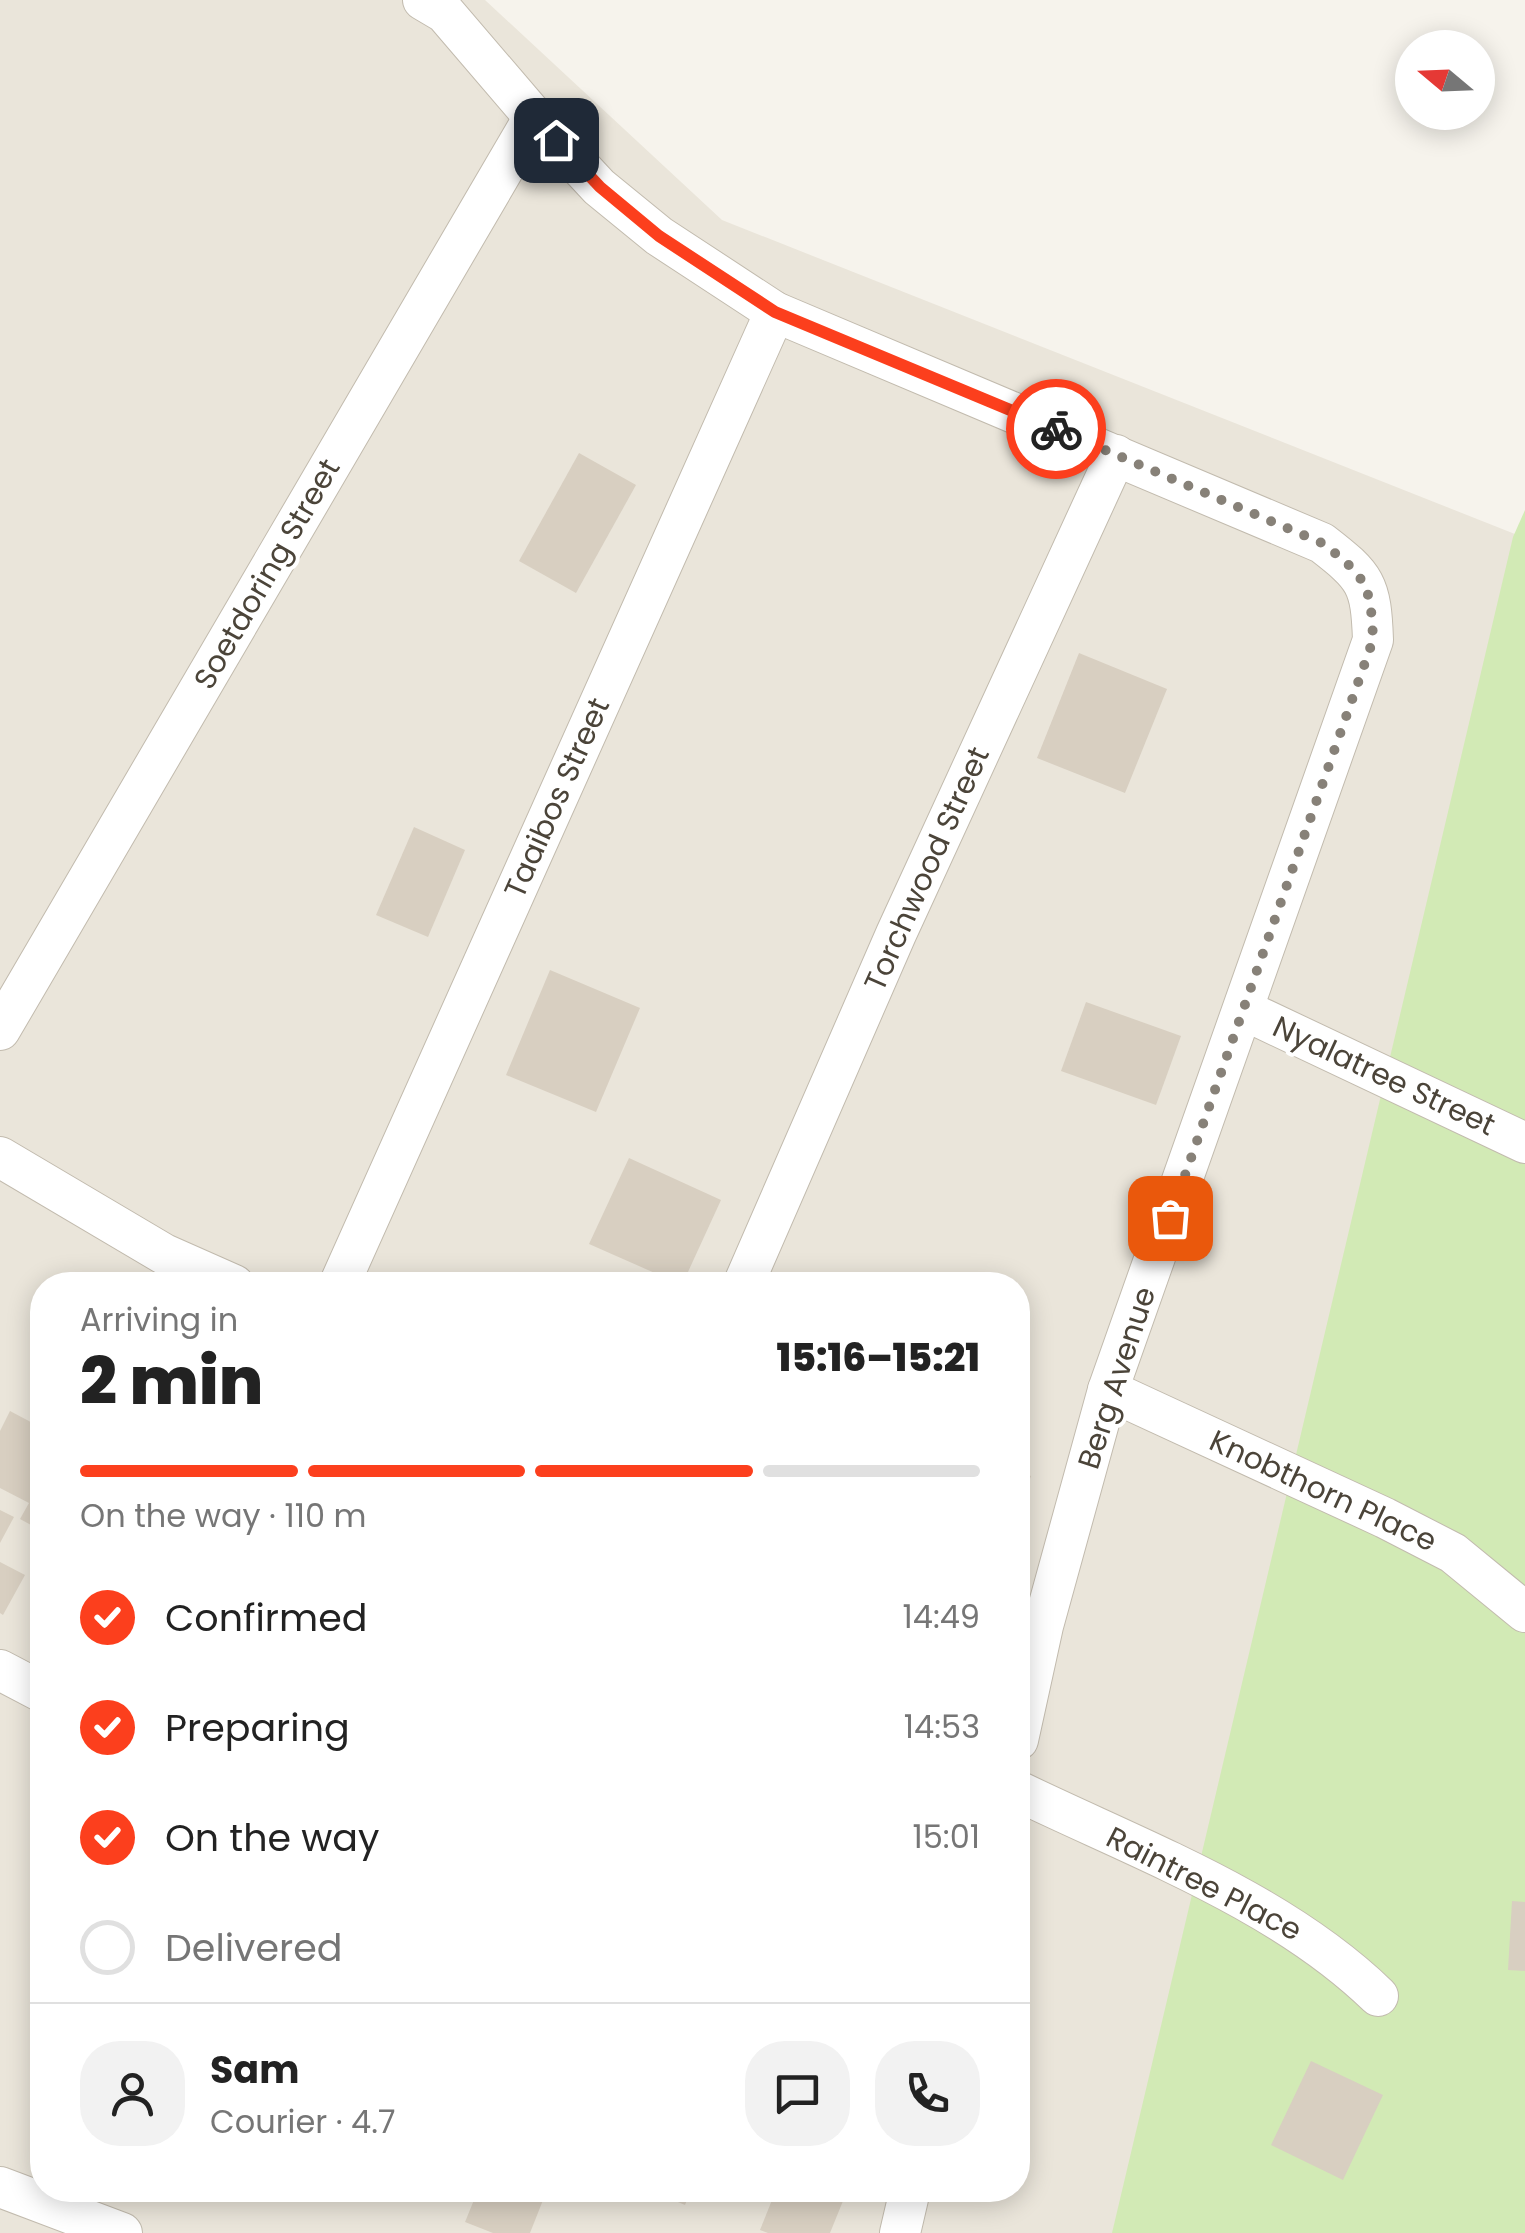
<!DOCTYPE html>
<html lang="en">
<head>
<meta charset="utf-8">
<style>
	:root { --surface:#fff; --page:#f2f2f2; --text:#222; --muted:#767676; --line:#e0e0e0; --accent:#fc3f1d }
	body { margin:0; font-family:Poppins,sans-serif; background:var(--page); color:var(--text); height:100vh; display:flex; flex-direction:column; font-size:38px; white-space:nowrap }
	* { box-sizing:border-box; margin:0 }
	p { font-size:32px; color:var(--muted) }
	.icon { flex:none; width:55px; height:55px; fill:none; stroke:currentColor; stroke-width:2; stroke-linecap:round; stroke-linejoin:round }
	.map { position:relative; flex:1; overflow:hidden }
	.drawer { position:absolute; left:30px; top:1272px; width:1000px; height:930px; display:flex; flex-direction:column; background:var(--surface); border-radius:40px; box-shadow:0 5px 25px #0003 }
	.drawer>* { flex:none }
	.needle { width:65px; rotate:289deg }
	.controls { position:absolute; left:1395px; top:30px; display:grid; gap:20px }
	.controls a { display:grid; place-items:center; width:100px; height:100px; border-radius:50%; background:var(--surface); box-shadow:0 5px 25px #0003; font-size:50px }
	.pin { position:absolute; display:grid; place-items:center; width:85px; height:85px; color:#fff; margin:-42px; border-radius:20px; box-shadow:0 5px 15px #0006 }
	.courier { position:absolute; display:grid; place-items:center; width:100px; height:100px; margin:-50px; border:8px solid #fc3f1d; border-radius:50%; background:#fff; color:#222; box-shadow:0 2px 12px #0007 }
	.overview em { font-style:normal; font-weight:800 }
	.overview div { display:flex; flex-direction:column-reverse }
	.overview { display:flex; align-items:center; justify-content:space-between; height:170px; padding:0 50px }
	h1 { font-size:65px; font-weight:800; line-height:75px }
	.bar { display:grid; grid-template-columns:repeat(4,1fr); gap:15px 10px; align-content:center; height:120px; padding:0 50px }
	.bar i { height:12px; border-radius:8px; background:var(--line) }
	.bar .selected { background:var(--accent) }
	.bar p { grid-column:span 4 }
	.line { display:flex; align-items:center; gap:25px; padding:0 50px; border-top:2px solid var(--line) }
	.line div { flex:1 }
	.round { display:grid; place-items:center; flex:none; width:105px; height:105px; border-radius:40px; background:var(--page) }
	ol { padding:0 50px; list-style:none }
	li { display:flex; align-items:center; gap:30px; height:110px }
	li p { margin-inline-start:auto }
	li .icon { padding:10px; border-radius:50%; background:var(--accent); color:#fff; stroke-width:4 }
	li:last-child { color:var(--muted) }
	li i { width:55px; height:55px; border:5px solid var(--line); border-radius:50% }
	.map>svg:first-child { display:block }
	.residential { fill:#eae5da; fill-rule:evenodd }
	.green { fill:#d2eab5 }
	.building { fill:#d8cfc1 }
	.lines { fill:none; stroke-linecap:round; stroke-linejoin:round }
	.minor-casing { stroke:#c2bbae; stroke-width:42 }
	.minor { stroke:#fff; stroke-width:40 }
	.done { stroke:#878178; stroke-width:10; stroke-dasharray:0 18 }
	.route { stroke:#fc3f1d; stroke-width:12 }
	.labels { text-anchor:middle; stroke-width:8; stroke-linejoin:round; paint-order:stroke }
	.street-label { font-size:30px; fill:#4b4439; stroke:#fff }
</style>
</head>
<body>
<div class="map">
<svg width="1525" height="2233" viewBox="0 0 1525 2233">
	<rect width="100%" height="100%" fill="#f6f3ec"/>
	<path class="residential" d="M 0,0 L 485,0 L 722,220 L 1525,538 L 1525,2233 L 0,2233 ZM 42,1285 L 1018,1285 L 1018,2190 L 42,2190 Z"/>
	<path class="green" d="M 1525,510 L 1525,2233 L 1112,2233 L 1513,537 Z"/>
	<g class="building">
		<path d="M 579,453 L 636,485 L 576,593 L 519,561 Z"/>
		<path d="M 1079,653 L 1167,689 L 1125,793 L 1037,758 Z"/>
		<path d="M 414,827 L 465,850 L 428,937 L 376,915 Z"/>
		<path d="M 550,970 L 640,1008 L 596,1112 L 506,1075 Z"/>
		<path d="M 1086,1002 L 1181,1036 L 1156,1105 L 1061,1071 Z"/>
		<path d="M 629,1158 L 721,1200 L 682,1285 L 589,1244 Z"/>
		<path d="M 10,1411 L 42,1428 L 42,1531 L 20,1519 L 29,1503 L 0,1488 L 0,1431 Z"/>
		<path d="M 1018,1471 L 1031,1476 L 1018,1512 Z"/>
		<path d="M 0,1510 L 14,1517 L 0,1543 Z"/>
		<path d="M 0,1562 L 25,1575 L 3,1615 L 0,1613 Z"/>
		<path d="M 1512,1901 L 1525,1902 L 1525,1971 L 1508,1970 Z"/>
		<path d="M 1311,2061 L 1383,2095 L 1343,2180 L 1271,2145 Z"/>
		<path d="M 478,2190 L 547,2190 L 530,2233 L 493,2233 L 465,2222 Z"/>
		<path d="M 649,2190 L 691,2190 L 685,2205 Z"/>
		<path d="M 776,2190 L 831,2190 L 845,2196 L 830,2233 L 768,2233 L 760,2230 Z"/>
	</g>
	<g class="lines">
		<defs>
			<g id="minor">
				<path d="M 423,0 L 445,13 L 534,117 L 599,187 L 659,236 L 775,312 L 1322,543 C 1366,577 1371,584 1373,640 L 1108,1390 L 1043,1626 L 1018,1740"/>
				<path d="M 1244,1010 L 1525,1143"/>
				<path d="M 0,1030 L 534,117"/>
				<path d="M 0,1157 L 164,1254 L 234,1285"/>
				<path d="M 339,1285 L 775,312"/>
				<path d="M 743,1285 L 896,934 L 1116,455"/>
				<path d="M 1108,1390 L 1385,1518 L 1453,1553 L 1525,1612"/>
				<path d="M 0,1670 L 42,1692"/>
				<path d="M 1018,1791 C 1140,1850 1280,1901 1378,1996"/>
				<path d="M 0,2187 L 122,2233"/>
				<path d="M 900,2233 L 910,2190"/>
			</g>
		</defs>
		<use href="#minor" class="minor-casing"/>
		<use href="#minor" class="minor"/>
	</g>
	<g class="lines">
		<path class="done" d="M 1056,429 L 1322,543 C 1366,577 1371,584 1373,640 L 1170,1218"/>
		<path class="route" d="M 556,140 L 600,187 L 659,236 L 775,312 L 1056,429"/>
	</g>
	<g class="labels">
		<g class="street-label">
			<text transform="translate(267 574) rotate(-60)" y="10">Soetdoring Street</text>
			<text transform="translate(557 798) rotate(-66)" y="10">Taaibos Street</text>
			<text transform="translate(927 869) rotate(-66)" y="10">Torchwood Street</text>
			<text transform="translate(1384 1076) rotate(25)" y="10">Nyalatree Street</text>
			<text transform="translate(1117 1378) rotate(-72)" y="10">Berg Avenue</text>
			<text transform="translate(1323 1491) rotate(25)" y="10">Knobthorn Place</text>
			<text transform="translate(1204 1884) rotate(27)" y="10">Raintree Place</text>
		</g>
	</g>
</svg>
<div class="controls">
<a><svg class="needle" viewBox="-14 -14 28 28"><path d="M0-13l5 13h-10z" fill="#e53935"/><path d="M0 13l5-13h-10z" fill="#767676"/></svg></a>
</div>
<div class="pin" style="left:1170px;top:1218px;background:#ea580c"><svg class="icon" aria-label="bag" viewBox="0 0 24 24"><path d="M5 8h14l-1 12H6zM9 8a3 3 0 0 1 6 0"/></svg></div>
<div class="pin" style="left:556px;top:140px;background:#1f2937"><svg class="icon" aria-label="home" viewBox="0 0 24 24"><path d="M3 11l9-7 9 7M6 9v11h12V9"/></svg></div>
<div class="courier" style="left:1056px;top:429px"><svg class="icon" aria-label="bike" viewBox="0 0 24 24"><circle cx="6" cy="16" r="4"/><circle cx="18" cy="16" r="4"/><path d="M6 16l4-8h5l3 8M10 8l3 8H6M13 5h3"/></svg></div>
<section class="drawer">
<div class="overview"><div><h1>2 min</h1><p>Arriving in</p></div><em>15:16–15:21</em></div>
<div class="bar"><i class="selected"></i><i class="selected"></i><i class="selected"></i><i></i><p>On the way · 110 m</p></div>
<ol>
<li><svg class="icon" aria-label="check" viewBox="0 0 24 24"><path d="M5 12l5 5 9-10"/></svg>Confirmed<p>14:49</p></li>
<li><svg class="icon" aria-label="check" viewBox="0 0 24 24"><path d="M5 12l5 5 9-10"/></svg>Preparing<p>14:53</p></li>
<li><svg class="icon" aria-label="check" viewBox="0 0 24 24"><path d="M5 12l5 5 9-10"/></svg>On the way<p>15:01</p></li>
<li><i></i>Delivered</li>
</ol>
<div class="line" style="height:180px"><a class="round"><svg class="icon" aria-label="person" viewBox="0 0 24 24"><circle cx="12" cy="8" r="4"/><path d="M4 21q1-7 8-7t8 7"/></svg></a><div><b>Sam</b><p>Courier · 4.7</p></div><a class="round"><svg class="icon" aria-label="chat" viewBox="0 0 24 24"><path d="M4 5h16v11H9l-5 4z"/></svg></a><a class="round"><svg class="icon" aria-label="phone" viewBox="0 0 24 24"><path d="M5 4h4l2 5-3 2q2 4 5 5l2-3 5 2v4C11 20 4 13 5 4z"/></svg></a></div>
</section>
</div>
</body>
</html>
